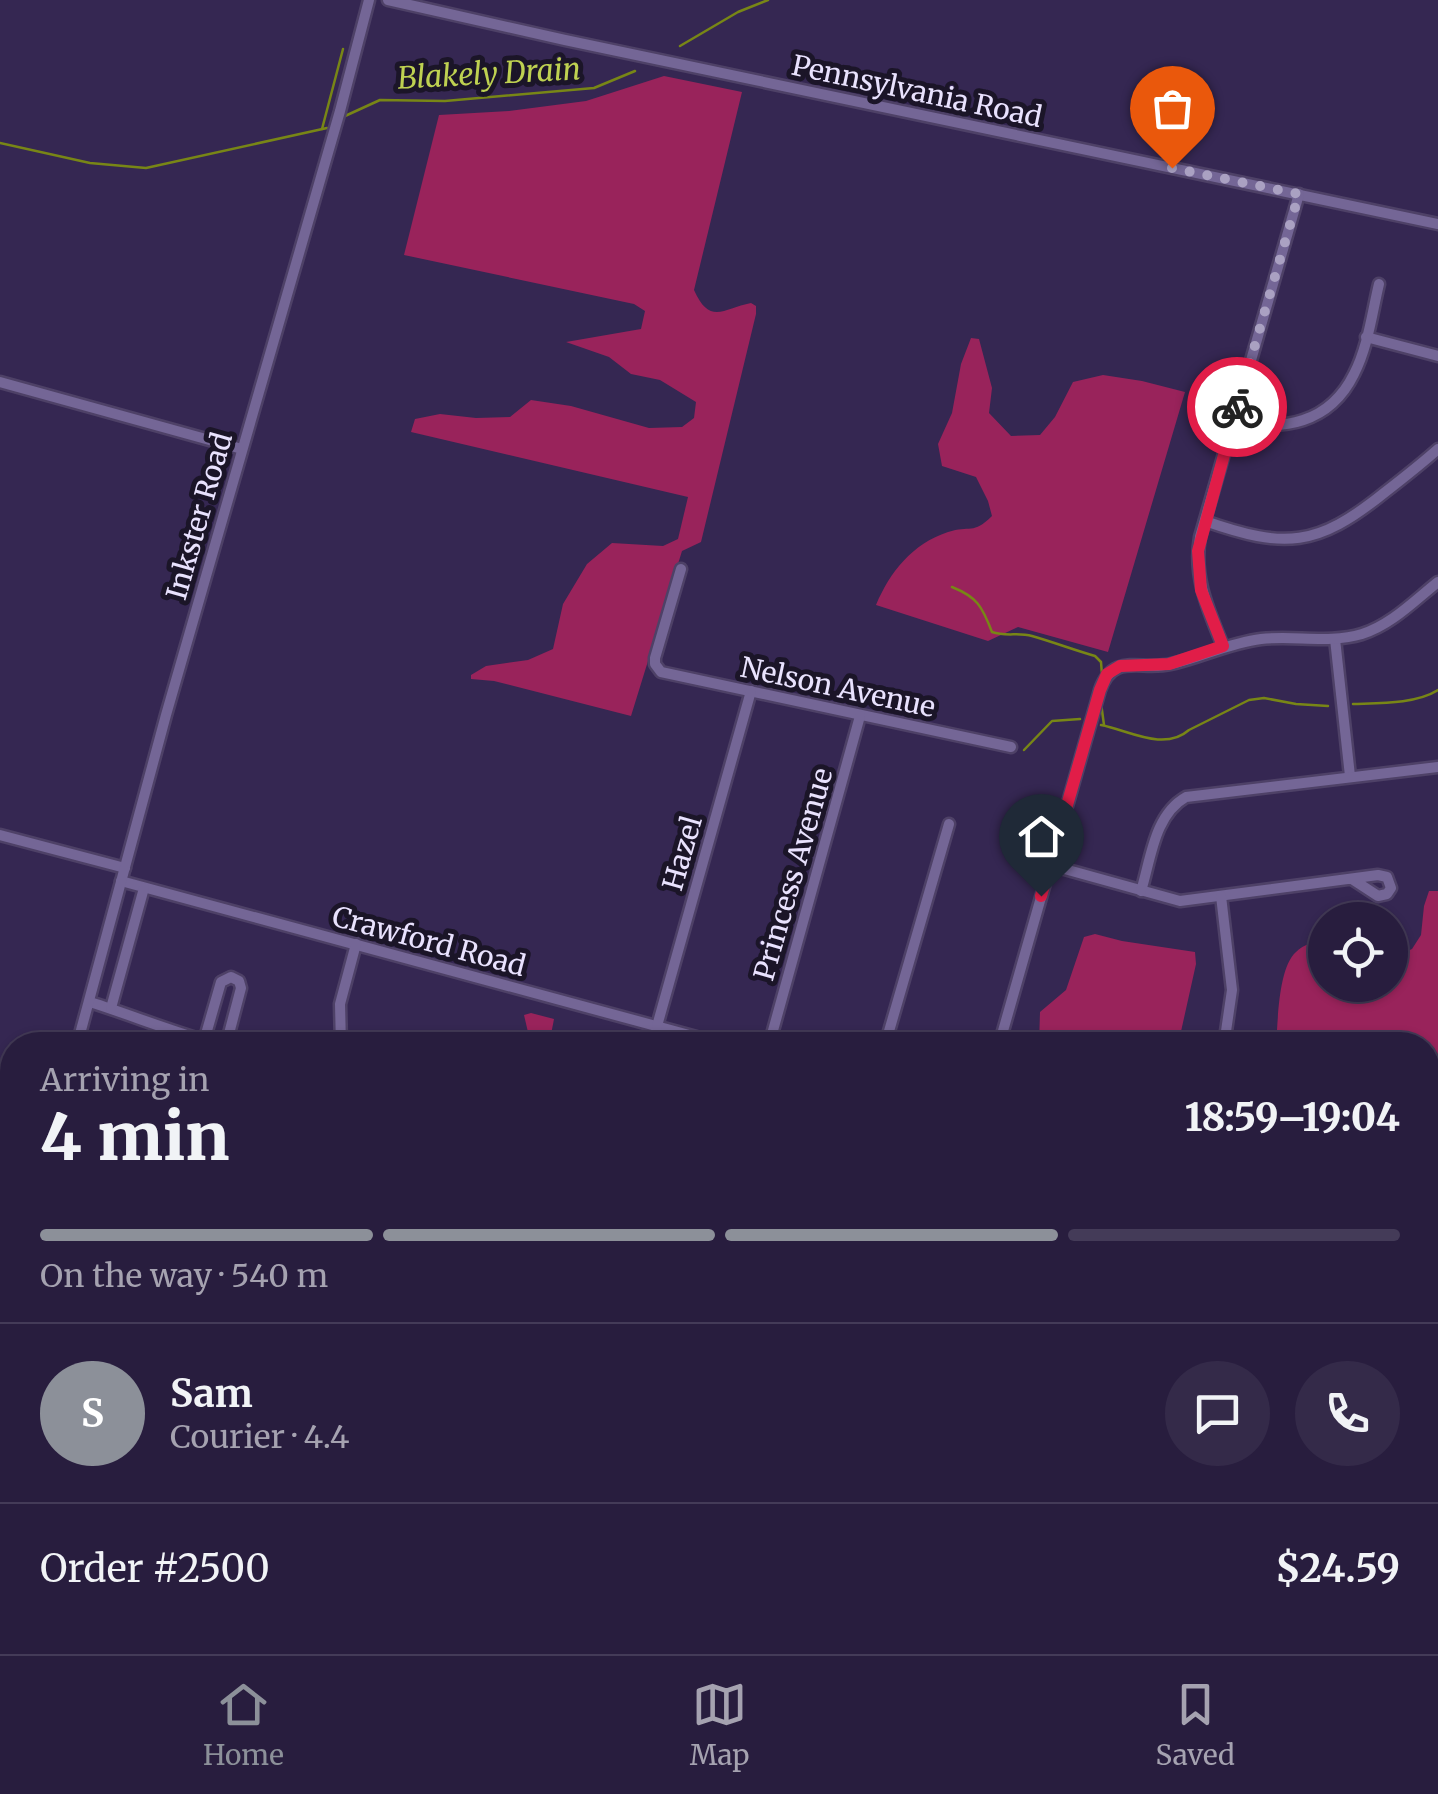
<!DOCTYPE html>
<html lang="en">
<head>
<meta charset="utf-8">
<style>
	:root { --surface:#281d3e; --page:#342a49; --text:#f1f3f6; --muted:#a5a2b0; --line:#443b58; --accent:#8c9099 }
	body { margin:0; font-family:Merriweather,serif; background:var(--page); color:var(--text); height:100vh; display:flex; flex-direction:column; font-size:38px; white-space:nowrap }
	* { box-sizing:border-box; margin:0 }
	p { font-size:32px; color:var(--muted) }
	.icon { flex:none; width:55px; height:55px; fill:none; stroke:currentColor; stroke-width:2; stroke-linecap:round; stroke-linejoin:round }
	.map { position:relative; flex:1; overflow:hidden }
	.drawer { position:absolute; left:0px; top:1032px; width:1440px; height:622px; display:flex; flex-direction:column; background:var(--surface); border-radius:40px 40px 0 0; box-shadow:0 2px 8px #0004,0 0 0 2px var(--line) }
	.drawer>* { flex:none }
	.tools { position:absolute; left:1308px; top:902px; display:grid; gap:20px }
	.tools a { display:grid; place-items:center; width:100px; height:100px; border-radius:50%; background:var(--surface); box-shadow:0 2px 8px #0004,0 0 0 2px var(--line); font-size:50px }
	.pin { position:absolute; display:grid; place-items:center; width:85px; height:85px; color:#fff; margin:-102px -42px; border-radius:50% 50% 50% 0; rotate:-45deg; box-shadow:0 0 10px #0007 }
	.pin .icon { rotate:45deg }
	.courier { position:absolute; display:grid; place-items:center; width:100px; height:100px; margin:-50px; border:8px solid #e11d48; border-radius:50%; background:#fff; color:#222; box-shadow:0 2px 12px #0007 }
	.headline em { font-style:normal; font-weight:800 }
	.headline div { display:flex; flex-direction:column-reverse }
	.headline { display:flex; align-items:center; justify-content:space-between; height:170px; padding:0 40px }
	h1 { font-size:65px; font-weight:800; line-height:75px }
	.bar { display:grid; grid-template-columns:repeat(4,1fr); gap:15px 10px; align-content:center; height:120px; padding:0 40px }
	.bar i { height:12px; border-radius:8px; background:var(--line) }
	.bar .active { background:var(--accent) }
	.bar p { grid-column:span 4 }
	.line { display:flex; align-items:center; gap:25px; padding:0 40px; border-top:2px solid var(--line) }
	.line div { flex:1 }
	.round { display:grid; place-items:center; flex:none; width:105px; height:105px; border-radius:52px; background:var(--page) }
	.tabs { display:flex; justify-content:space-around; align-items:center; height:140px; border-top:2px solid var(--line); background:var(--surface); font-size:28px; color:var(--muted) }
	.tabs a { display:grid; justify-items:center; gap:5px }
	.tabs .active { color:var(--accent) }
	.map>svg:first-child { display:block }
	.forest { fill:#99235b }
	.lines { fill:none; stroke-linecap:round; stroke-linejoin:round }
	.stream { stroke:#788616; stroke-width:2.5 }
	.minor-casing { stroke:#4e4167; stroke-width:15 }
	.minor { stroke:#746696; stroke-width:10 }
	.done { stroke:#aaa1c2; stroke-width:10; stroke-dasharray:0 18 }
	.route { stroke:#e11d48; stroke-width:12 }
	.labels { text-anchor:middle; stroke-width:10; stroke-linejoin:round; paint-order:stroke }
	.street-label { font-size:28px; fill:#e9e2fe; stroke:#1b1528 }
	.water-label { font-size:30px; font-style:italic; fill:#bed151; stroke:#1b1528 }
</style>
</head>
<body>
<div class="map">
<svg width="1438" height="1654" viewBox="0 0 1438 1654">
	<rect width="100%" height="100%" fill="#352752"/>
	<g class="forest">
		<path d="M 664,76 L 742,92 L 694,290 C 710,326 724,308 751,303 L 756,306 L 756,314 L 701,542 L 682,551 L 631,716 L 494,681 L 471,679 L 471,675 L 486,666 L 528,660 L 553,649 L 563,604 L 587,564 L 612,543 L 663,546 L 678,539 L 688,497 L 411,432 L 415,419 L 440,414 L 476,418 L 510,417 L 531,400 L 571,406 L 649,428 L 682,427 L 694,418 L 696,402 L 660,380 L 631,374 L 609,357 L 566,342 L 641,329 L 645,311 L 634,304 L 404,255 L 439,115 L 509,111 L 586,101 Z"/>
		<path d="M 971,338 L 979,339 L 992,388 L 989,413 L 1011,436 L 1040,435 L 1055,417 L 1073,382 L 1103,375 L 1142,381 L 1185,392 L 1108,652 L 1018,627 L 988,641 L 876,605 C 890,572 912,544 948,532 C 970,525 973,535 992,516 L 988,501 L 976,477 L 942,466 L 938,444 L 952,413 L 961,364 Z"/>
		<path d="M 1429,891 L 1438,891 L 1438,1654 L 898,1654 L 901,1642 L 1428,1642 L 1428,1045 L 1276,1045 C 1278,1022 1278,968 1296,952 C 1304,944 1314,942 1325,940 L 1325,985 L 1390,985 L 1390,959 L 1412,949 L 1421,935 L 1424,906 Z"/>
		<path d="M 1095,934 L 1122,941 L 1195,952 L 1196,964 L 1178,1045 L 1039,1045 L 1040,1012 L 1066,990 L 1084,937 Z"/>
		<path d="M 531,1013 L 554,1019 L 549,1045 L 531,1045 L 524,1015 Z"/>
	</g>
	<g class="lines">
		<g class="stream">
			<path d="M 680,46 L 738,12 L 768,0"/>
			<path d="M 345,116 L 380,100 L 445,101 L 594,88 L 635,71"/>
			<path d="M 322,129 L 343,49"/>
			<path d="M 0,143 L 90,163 L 146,168 L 327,128"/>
			<path d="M 952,587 C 977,597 982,606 992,632 C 1006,637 1018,632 1032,636 C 1053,642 1074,650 1095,656 L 1101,662 L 1102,675"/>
			<path d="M 1101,703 L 1104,725"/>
			<path d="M 1353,704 C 1379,703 1416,704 1438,690"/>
			<path d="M 1101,725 C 1128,730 1164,752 1189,730 L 1249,700 L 1264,698 L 1296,704 L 1328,706"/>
			<path d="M 1024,750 L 1052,721 L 1080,719"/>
		</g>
		<defs>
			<g id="minor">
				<path d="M 388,0 L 565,40 L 1438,224"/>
				<path d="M 1366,337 L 1438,356"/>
				<path d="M 0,382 L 242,449"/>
				<path d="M 1234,419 C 1282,433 1330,423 1354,374 C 1368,347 1372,313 1379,284"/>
				<path d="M 1205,521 C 1285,549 1317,547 1384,493 C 1402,479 1420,465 1438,449"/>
				<path d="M 681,569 L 655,658 L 655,664 L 661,672 L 1011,747"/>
				<path d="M 1335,639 L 1350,776"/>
				<path d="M 1223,646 C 1208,609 1193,577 1200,537 L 1299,194"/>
				<path d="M 0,835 L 125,868"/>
				<path d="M 1050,865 L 1180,901 L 1378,875 L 1387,877 L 1391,888 L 1387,894 L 1378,896 L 1352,879"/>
				<path d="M 121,881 L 726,1045"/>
				<path d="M 1141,891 C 1151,859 1154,815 1186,797 L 1438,767"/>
				<path d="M 1221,896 L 1232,990 L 1224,1045"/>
				<path d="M 90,1002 C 134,1016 175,1033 220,1045"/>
				<path d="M 111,1008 L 144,888"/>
				<path d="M 657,1026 L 751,691"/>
				<path d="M 204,1041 L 221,982 L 231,977 L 239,981 L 241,988 L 226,1045"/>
				<path d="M 77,1045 L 166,715 L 340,111 L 369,0"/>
				<path d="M 341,1045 L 340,1004 L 356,944"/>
				<path d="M 388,1045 L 419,1045"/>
				<path d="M 769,1045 L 860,716"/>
				<path d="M 885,1045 L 949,824"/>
				<path d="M 999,1045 L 1100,690 C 1113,652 1140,671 1171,664 C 1202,657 1229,643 1261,639 C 1294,635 1329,644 1362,634 C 1391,625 1414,601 1438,582"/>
				<path d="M 0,1311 L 12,1268"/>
			</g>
		</defs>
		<use href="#minor" class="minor-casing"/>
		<use href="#minor" class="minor"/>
	</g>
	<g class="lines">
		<path class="done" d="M 1172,168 L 1299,194 L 1237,407"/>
		<path class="route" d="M 1041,896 L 1100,690 L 1107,674 L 1120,666 L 1169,664 L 1223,646 L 1201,590 L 1198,551 L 1237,407"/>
	</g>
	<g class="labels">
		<g class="street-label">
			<text transform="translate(917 91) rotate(12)" y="10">Pennsylvania Road</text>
			<text transform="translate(199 516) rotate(-74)" y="10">Inkster Road</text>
			<text transform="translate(838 687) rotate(12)" y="10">Nelson Avenue</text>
			<text transform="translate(682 853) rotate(-74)" y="10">Hazel</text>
			<text transform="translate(793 874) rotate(-74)" y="10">Princess Avenue</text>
			<text transform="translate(429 941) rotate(15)" y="10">Crawford Road</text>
		</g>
		<g class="water-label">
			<text transform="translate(489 74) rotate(-3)" y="10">Blakely Drain</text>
		</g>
	</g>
</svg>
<div class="tools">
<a><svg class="icon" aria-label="locate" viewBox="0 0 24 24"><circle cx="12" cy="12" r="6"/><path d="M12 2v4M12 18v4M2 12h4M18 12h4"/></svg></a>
</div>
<div class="pin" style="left:1172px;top:168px;background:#ea580c"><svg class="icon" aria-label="bag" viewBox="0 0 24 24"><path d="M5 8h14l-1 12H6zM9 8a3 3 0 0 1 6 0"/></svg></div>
<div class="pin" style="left:1041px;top:896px;background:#1f2937"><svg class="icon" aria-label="home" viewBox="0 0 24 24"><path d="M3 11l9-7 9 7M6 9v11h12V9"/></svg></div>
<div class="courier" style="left:1237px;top:407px"><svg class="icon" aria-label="bike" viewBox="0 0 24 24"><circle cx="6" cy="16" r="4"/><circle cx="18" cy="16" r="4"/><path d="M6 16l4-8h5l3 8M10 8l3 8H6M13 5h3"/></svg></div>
<section class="drawer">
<div class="headline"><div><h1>4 min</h1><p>Arriving in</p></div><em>18:59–19:04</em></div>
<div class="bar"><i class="active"></i><i class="active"></i><i class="active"></i><i></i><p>On the way · 540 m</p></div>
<div class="line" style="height:180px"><b class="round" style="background:var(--accent);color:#fff">S</b><div><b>Sam</b><p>Courier · 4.4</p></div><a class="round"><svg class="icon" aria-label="chat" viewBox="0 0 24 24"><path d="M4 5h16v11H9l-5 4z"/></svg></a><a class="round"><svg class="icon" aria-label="phone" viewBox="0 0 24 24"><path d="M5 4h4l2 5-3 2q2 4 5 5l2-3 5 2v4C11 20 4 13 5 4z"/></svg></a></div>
<div class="line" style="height:130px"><div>Order #2500</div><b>$24.59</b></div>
</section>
</div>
<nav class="tabs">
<a class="active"><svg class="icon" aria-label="home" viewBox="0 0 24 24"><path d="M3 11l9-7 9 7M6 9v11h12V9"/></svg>Home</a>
<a><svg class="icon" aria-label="map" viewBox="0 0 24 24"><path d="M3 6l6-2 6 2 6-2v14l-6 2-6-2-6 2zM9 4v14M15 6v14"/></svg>Map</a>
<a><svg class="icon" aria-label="saved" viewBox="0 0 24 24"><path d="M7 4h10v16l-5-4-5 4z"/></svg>Saved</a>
</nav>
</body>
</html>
